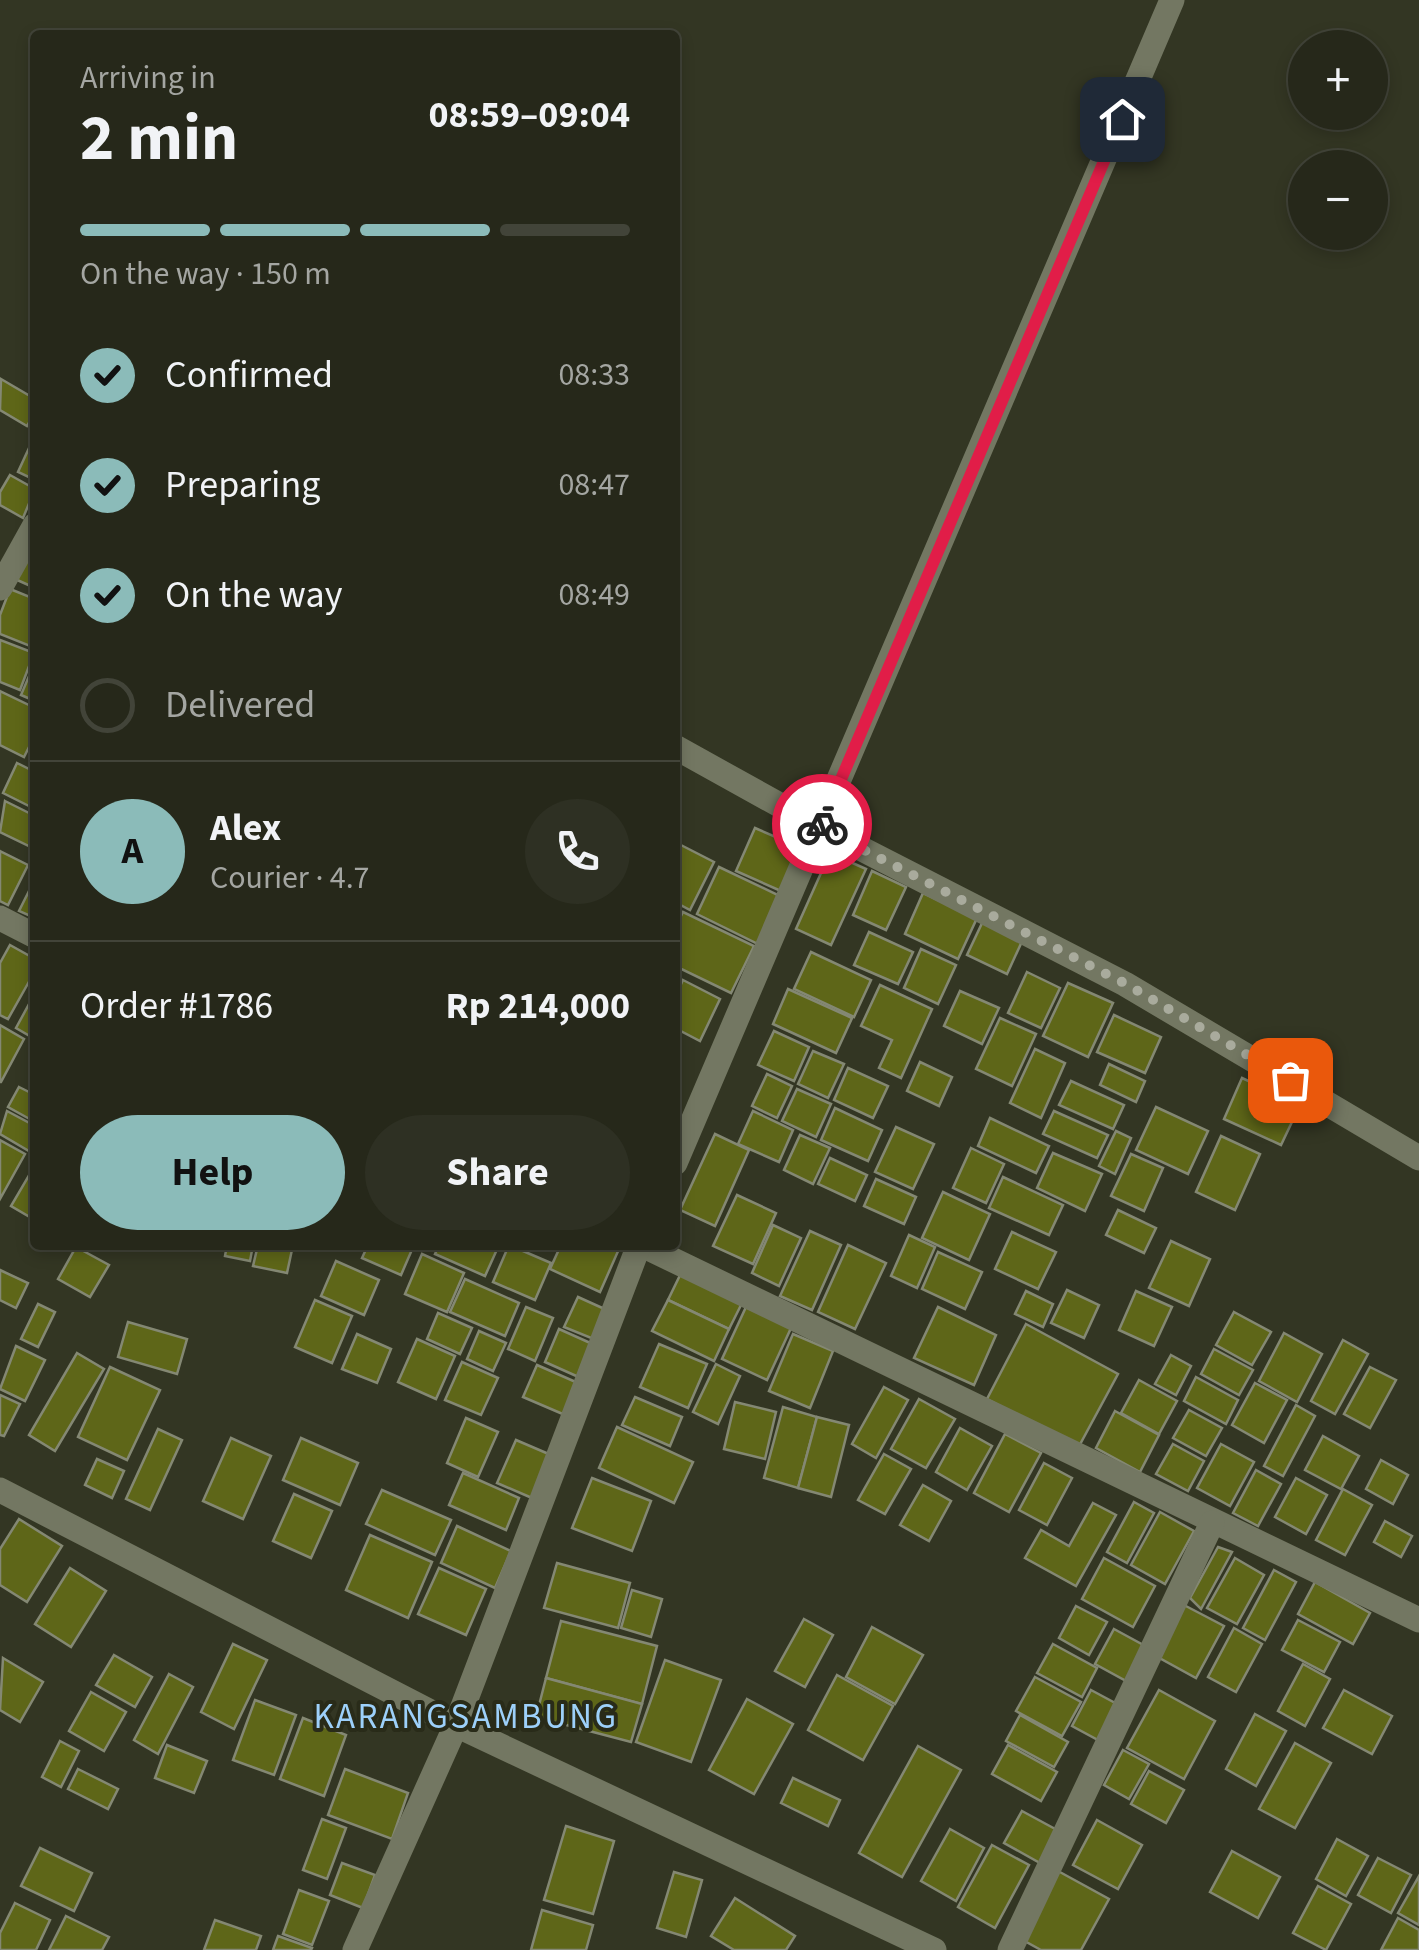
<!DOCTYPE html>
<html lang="en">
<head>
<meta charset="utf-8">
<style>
	:root { --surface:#26281a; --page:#2e3023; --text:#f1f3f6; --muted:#a4a6a2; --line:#424439; --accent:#8bbbb9 }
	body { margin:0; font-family:"Source Sans 3",sans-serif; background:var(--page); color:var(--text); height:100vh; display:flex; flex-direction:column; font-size:38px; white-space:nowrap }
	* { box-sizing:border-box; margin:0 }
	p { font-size:32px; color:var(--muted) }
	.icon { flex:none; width:55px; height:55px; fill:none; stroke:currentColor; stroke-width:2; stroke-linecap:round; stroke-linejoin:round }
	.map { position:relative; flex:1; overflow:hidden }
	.side { position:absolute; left:30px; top:30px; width:650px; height:1220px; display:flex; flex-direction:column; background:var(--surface); border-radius:10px; box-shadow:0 5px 15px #0003,0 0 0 2px var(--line) }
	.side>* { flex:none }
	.fabs { position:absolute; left:1288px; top:30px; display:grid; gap:20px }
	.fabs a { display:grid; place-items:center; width:100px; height:100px; border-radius:50%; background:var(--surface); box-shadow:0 5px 15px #0003,0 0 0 2px var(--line); font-size:50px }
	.pin { position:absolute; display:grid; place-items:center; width:85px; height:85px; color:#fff; margin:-42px; border-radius:20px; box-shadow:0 5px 15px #0006 }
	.courier { position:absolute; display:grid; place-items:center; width:100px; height:100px; margin:-50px; border:8px solid #e11d48; border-radius:50%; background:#fff; color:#222; box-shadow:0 2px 12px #0007 }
	.head em { font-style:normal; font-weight:700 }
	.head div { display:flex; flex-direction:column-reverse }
	.head { display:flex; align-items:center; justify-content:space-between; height:170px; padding:0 50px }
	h1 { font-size:65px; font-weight:700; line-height:75px }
	.bar { display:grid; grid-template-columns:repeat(4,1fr); gap:15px 10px; align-content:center; height:120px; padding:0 50px }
	.bar i { height:12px; border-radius:8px; background:var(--line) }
	.bar .on { background:var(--accent) }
	.bar p { grid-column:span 4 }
	.line { display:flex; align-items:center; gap:25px; padding:0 50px; border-top:2px solid var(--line) }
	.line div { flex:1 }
	.round { display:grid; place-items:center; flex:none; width:105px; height:105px; border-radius:52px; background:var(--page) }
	ol { padding:0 50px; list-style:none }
	li { display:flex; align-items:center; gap:30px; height:110px }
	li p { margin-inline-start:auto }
	li .icon { padding:10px; border-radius:50%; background:var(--accent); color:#111; stroke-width:4 }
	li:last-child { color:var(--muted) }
	li i { width:55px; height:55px; border:5px solid var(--line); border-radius:50% }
	.cta { display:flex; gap:20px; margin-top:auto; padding:20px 50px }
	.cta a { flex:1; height:115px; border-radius:60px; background:var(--accent); color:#111; font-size:40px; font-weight:700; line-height:115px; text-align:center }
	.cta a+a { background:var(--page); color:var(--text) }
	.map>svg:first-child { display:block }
	.building { fill:#5e6618; stroke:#848873; stroke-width:2.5 }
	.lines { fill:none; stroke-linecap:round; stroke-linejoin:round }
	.minor { stroke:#737762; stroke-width:25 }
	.done { stroke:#a9ab9d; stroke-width:10; stroke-dasharray:0 18 }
	.route { stroke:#e11d48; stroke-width:12 }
	.labels { text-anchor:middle; stroke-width:8; stroke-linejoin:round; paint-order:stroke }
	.quarter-label { font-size:35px; letter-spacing:2.5px; fill:#9dd0fa; stroke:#292b19 }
</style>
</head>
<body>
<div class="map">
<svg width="1419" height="1950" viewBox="0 0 1419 1950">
	<rect width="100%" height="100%" fill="#333623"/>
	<g class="building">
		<path d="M 1,379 L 35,399 L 35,413 L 27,426 L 0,410 Z"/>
		<path d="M 35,435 L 35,480 L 18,472 Z"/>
		<path d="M 10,475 L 35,489 L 23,518 L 0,505 L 0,492 Z"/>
		<path d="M 35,532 L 35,588 L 15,579 Z"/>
		<path d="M 10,589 L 35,599 L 35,648 L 0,634 L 0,615 Z"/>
		<path d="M 0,640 L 34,653 L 20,690 L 0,682 Z"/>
		<path d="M 35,662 L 35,701 L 21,695 Z"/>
		<path d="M 0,691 L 35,708 L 35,735 L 24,757 L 0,745 Z"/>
		<path d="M 17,763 L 35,772 L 35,809 L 3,793 Z"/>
		<path d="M 5,801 L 35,816 L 35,849 L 0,832 Z"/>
		<path d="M 755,828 L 799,847 L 781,891 L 736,871 Z"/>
		<path d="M 675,842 L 714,862 L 690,910 L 675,902 Z"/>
		<path d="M 0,851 L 28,865 L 8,905 L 0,901 Z"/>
		<path d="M 830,853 L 866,869 L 831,945 L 796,929 Z"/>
		<path d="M 719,867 L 780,896 L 758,944 L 697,914 Z"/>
		<path d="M 872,871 L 906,887 L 886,930 L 853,915 Z"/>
		<path d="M 32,885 L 35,887 L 35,918 L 19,911 Z"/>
		<path d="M 923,893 L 977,918 L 958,959 L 905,934 Z"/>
		<path d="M 683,912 L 754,946 L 731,993 L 675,966 L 675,928 Z"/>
		<path d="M 984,919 L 1024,937 L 1007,974 L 967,955 Z"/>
		<path d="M 869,932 L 913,952 L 898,984 L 854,965 Z"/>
		<path d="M 10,945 L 35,959 L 35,971 L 8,1019 L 0,1015 L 0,963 Z"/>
		<path d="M 921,949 L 956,965 L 938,1004 L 904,988 Z"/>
		<path d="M 811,952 L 871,980 L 854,1017 L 794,989 Z"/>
		<path d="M 1027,972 L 1060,988 L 1041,1028 L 1008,1013 Z"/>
		<path d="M 683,980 L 720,999 L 700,1041 L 675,1028 L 675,997 Z"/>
		<path d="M 1068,983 L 1113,1003 L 1088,1057 L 1043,1036 Z"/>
		<path d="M 880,985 L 932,1009 L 901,1078 L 879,1068 L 892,1040 L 861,1026 Z"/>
		<path d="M 788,989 L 852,1018 L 836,1053 L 773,1024 Z"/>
		<path d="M 960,991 L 999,1008 L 982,1044 L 944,1026 Z"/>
		<path d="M 35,993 L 35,1039 L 16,1028 Z"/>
		<path d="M 1114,1015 L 1161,1037 L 1145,1073 L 1097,1052 Z"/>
		<path d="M 1000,1018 L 1036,1034 L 1012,1086 L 976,1069 Z"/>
		<path d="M 0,1025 L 24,1039 L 1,1082 L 0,1082 Z"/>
		<path d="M 774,1031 L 809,1047 L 794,1081 L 758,1065 Z"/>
		<path d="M 1035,1049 L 1065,1063 L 1041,1118 L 1010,1103 Z"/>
		<path d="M 813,1051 L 844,1064 L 828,1098 L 798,1084 Z"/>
		<path d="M 920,1062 L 952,1077 L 939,1106 L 907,1091 Z"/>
		<path d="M 1109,1064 L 1145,1081 L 1136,1102 L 1100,1085 Z"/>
		<path d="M 848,1068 L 888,1086 L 873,1118 L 834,1100 Z"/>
		<path d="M 767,1074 L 792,1086 L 777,1118 L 752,1106 Z"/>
		<path d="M 1242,1078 L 1300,1105 L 1281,1145 L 1224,1119 Z"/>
		<path d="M 1071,1081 L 1124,1105 L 1113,1129 L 1059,1105 Z"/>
		<path d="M 19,1087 L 35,1095 L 35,1122 L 8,1107 Z"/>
		<path d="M 797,1089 L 831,1104 L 816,1137 L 782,1121 Z"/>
		<path d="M 1156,1107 L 1208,1131 L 1188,1174 L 1136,1150 Z"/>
		<path d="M 835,1108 L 882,1130 L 868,1161 L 821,1140 Z"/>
		<path d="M 7,1111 L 35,1126 L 29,1151 L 0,1134 Z"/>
		<path d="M 753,1111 L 793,1130 L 779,1162 L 738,1144 Z"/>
		<path d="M 1054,1111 L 1108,1135 L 1097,1158 L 1043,1134 Z"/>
		<path d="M 990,1118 L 1049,1146 L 1036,1173 L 978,1146 Z"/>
		<path d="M 896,1127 L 934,1144 L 913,1189 L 875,1172 Z"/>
		<path d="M 1116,1131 L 1131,1138 L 1115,1174 L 1099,1166 Z"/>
		<path d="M 715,1134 L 749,1150 L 715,1226 L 680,1210 Z"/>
		<path d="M 800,1135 L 830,1148 L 813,1184 L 784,1170 Z"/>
		<path d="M 1221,1136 L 1260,1154 L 1235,1210 L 1196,1192 Z"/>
		<path d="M 0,1140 L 25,1154 L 0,1199 Z"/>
		<path d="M 971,1148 L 1004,1164 L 986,1203 L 953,1188 Z"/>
		<path d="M 1053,1153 L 1102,1174 L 1085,1211 L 1037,1188 Z"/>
		<path d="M 1131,1154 L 1163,1168 L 1144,1211 L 1111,1196 Z"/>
		<path d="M 830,1158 L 867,1175 L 855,1201 L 818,1184 Z"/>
		<path d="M 35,1165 L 35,1220 L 11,1206 Z"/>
		<path d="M 1003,1177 L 1063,1205 L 1049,1235 L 989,1208 Z"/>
		<path d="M 876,1179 L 916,1197 L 904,1224 L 864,1206 Z"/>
		<path d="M 943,1192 L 990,1214 L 969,1260 L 922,1238 Z"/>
		<path d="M 737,1195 L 776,1213 L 753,1264 L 713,1246 Z"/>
		<path d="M 1118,1210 L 1156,1228 L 1144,1253 L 1106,1235 Z"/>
		<path d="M 773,1225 L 801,1238 L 779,1286 L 752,1273 Z"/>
		<path d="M 810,1231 L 841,1245 L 812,1310 L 780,1296 Z"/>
		<path d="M 1012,1232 L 1056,1252 L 1038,1289 L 995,1269 Z"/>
		<path d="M 909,1235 L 935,1247 L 917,1288 L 891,1276 Z"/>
		<path d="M 1171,1241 L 1210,1259 L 1189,1306 L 1149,1288 Z"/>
		<path d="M 227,1245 L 253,1245 L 250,1261 L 225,1256 Z"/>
		<path d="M 258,1245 L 293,1245 L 287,1273 L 253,1266 Z"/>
		<path d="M 368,1245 L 414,1245 L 401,1275 L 362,1258 Z"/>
		<path d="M 439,1245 L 499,1245 L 485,1276 L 435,1254 Z"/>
		<path d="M 509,1245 L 551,1263 L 535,1300 L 493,1282 Z"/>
		<path d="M 561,1245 L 609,1245 L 619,1249 L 600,1292 L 550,1269 Z"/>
		<path d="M 848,1245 L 886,1263 L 855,1329 L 818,1312 Z"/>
		<path d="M 76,1247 L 109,1265 L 90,1297 L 58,1279 Z"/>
		<path d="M 938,1252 L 982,1272 L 965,1309 L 922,1289 Z"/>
		<path d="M 422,1254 L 464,1273 L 447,1312 L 405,1294 Z"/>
		<path d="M 336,1261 L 379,1280 L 364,1315 L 321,1296 Z"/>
		<path d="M 683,1269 L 744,1299 L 729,1329 L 668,1300 Z"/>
		<path d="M 0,1270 L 28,1283 L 16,1308 L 0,1300 Z"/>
		<path d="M 465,1279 L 519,1303 L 505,1336 L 450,1312 Z"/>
		<path d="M 1067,1290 L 1099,1305 L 1084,1338 L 1051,1323 Z"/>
		<path d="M 1026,1291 L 1053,1304 L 1043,1327 L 1015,1314 Z"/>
		<path d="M 1136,1291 L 1172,1307 L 1154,1346 L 1119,1330 Z"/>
		<path d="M 578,1297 L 609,1311 L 596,1340 L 564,1327 Z"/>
		<path d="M 315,1300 L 352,1316 L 332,1363 L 295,1347 Z"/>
		<path d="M 668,1300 L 729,1329 L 714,1361 L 652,1331 Z"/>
		<path d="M 38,1304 L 55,1312 L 38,1347 L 21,1339 Z"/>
		<path d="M 526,1307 L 553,1318 L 535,1361 L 508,1349 Z"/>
		<path d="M 746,1307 L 791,1328 L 767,1380 L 722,1359 Z"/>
		<path d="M 938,1307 L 996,1335 L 974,1385 L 914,1358 Z"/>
		<path d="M 1234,1312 L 1271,1332 L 1252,1365 L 1216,1345 Z"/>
		<path d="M 438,1313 L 472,1328 L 460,1354 L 427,1339 Z"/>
		<path d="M 128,1322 L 187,1339 L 177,1374 L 118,1357 Z"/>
		<path d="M 1026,1324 L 1118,1374 L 1078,1448 L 987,1399 Z"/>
		<path d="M 559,1329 L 597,1346 L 583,1379 L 545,1362 Z"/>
		<path d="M 479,1331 L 506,1343 L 493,1371 L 467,1359 Z"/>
		<path d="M 1284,1333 L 1322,1354 L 1297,1402 L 1259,1381 Z"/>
		<path d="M 357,1334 L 391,1349 L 377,1383 L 342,1369 Z"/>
		<path d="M 793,1334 L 833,1351 L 810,1408 L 769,1391 Z"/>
		<path d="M 417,1339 L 455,1356 L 436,1399 L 398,1382 Z"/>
		<path d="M 1343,1340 L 1368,1354 L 1335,1414 L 1311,1401 Z"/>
		<path d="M 659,1344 L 707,1364 L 688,1408 L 640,1387 Z"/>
		<path d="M 16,1346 L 45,1360 L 25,1401 L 0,1389 Z"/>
		<path d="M 1214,1349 L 1253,1370 L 1239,1395 L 1201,1374 Z"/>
		<path d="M 77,1353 L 104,1369 L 55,1451 L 29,1435 Z"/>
		<path d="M 1171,1355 L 1191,1366 L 1176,1395 L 1155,1384 Z"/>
		<path d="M 462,1362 L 498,1378 L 481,1415 L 445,1400 Z"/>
		<path d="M 716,1364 L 740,1376 L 718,1424 L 693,1412 Z"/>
		<path d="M 537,1365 L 578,1383 L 565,1415 L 523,1397 Z"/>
		<path d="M 110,1367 L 160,1390 L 127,1460 L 78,1437 Z"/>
		<path d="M 1370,1367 L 1396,1380 L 1370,1428 L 1344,1414 Z"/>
		<path d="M 1196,1377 L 1238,1400 L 1226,1424 L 1184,1401 Z"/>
		<path d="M 1139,1380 L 1177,1401 L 1159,1434 L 1121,1413 Z"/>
		<path d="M 1255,1383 L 1287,1400 L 1264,1443 L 1232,1425 Z"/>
		<path d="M 884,1387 L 908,1400 L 876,1458 L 852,1444 Z"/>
		<path d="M 0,1395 L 20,1404 L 4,1436 L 0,1435 Z"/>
		<path d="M 635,1397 L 682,1417 L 670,1446 L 622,1425 Z"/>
		<path d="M 919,1399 L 955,1419 L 926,1468 L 891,1449 Z"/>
		<path d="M 735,1402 L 776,1412 L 765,1459 L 724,1449 Z"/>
		<path d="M 1296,1405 L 1315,1416 L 1283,1476 L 1264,1466 Z"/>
		<path d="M 783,1407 L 817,1417 L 798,1488 L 764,1478 Z"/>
		<path d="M 1189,1410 L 1222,1428 L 1206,1456 L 1173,1438 Z"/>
		<path d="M 1115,1411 L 1159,1435 L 1140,1472 L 1096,1448 Z"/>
		<path d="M 817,1417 L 849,1425 L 831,1497 L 798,1488 Z"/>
		<path d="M 466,1418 L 498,1432 L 478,1477 L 447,1463 Z"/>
		<path d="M 617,1427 L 693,1462 L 674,1503 L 599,1468 Z"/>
		<path d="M 960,1428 L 992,1446 L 967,1490 L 936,1472 Z"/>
		<path d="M 158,1429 L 182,1440 L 150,1510 L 126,1499 Z"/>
		<path d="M 1005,1434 L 1041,1453 L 1009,1512 L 974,1493 Z"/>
		<path d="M 1323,1436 L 1359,1456 L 1341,1489 L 1305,1470 Z"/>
		<path d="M 231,1438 L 271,1456 L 243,1519 L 203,1501 Z"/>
		<path d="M 301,1438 L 358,1463 L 340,1505 L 283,1480 Z"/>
		<path d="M 516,1440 L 551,1455 L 532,1498 L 497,1483 Z"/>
		<path d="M 1173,1444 L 1204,1461 L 1188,1491 L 1156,1474 Z"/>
		<path d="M 1221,1444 L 1254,1462 L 1230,1506 L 1197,1488 Z"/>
		<path d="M 884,1454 L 911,1469 L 885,1514 L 858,1500 Z"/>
		<path d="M 97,1459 L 124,1471 L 112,1498 L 85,1485 Z"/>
		<path d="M 1381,1460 L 1408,1475 L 1393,1504 L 1366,1489 Z"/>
		<path d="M 1044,1463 L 1072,1478 L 1047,1525 L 1019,1510 Z"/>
		<path d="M 1256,1470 L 1281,1484 L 1258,1526 L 1233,1513 Z"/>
		<path d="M 463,1473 L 519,1498 L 506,1530 L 449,1505 Z"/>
		<path d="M 592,1478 L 651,1501 L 632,1551 L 572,1528 Z"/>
		<path d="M 1296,1478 L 1327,1495 L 1306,1534 L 1275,1517 Z"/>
		<path d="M 923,1485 L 951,1501 L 929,1541 L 900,1525 Z"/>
		<path d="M 1343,1489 L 1372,1505 L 1345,1555 L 1316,1540 Z"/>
		<path d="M 382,1490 L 451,1520 L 435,1555 L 366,1524 Z"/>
		<path d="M 294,1494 L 332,1511 L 311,1558 L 273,1541 Z"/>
		<path d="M 1134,1502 L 1154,1513 L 1127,1563 L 1107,1552 Z"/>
		<path d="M 1093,1503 L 1116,1515 L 1076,1586 L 1025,1558 L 1041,1530 L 1069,1546 Z"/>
		<path d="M 1160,1512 L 1194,1531 L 1165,1584 L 1131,1565 Z"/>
		<path d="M 19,1519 L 62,1546 L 27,1602 L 0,1585 L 0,1549 Z"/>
		<path d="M 1385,1521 L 1412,1536 L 1401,1557 L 1374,1542 Z"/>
		<path d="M 457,1526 L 511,1551 L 495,1588 L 441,1563 Z"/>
		<path d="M 370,1535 L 432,1562 L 408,1618 L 346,1590 Z"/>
		<path d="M 1218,1547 L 1232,1552 L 1201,1609 L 1190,1598 Z"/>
		<path d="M 1104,1558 L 1155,1586 L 1133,1627 L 1082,1599 Z"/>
		<path d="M 1235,1558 L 1264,1575 L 1237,1624 L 1207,1608 Z"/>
		<path d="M 557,1563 L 630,1583 L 618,1628 L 544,1608 Z"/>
		<path d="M 70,1568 L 106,1591 L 71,1647 L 35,1624 Z"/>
		<path d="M 439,1568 L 486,1589 L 466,1635 L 418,1614 Z"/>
		<path d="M 1274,1570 L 1296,1582 L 1265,1640 L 1243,1628 Z"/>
		<path d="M 1315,1582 L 1370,1613 L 1353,1644 L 1298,1614 Z"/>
		<path d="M 632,1590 L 662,1599 L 651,1637 L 621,1628 Z"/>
		<path d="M 1182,1604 L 1224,1626 L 1196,1678 L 1154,1655 Z"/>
		<path d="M 1076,1606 L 1107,1622 L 1089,1655 L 1059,1638 Z"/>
		<path d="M 804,1619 L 833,1635 L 805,1687 L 775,1671 Z"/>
		<path d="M 1298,1620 L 1340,1642 L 1324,1672 L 1282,1650 Z"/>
		<path d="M 561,1621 L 657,1646 L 642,1704 L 546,1678 Z"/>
		<path d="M 872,1627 L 923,1655 L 895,1704 L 846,1677 Z"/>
		<path d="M 1234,1628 L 1262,1644 L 1236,1692 L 1208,1677 Z"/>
		<path d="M 1114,1629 L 1147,1647 L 1128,1682 L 1095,1664 Z"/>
		<path d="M 233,1644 L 267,1660 L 234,1729 L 201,1712 Z"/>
		<path d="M 1053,1644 L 1097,1668 L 1082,1697 L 1037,1673 Z"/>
		<path d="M 114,1655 L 152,1677 L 135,1707 L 96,1685 Z"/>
		<path d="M 3,1658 L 43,1682 L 20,1722 L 0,1710 Z"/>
		<path d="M 665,1660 L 721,1680 L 691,1762 L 636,1742 Z"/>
		<path d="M 1303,1664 L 1330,1679 L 1305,1726 L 1278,1711 Z"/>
		<path d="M 169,1674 L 193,1687 L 158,1754 L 134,1740 Z"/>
		<path d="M 837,1675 L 893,1706 L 863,1760 L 808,1730 Z"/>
		<path d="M 1035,1677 L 1081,1702 L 1062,1736 L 1016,1711 Z"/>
		<path d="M 546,1678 L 642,1704 L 631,1742 L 536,1717 Z"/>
		<path d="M 1091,1690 L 1117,1704 L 1098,1740 L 1072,1726 Z"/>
		<path d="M 1159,1690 L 1215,1721 L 1184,1779 L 1127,1748 Z"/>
		<path d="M 1344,1690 L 1392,1716 L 1372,1754 L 1323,1728 Z"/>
		<path d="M 91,1692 L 126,1712 L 104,1751 L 69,1731 Z"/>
		<path d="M 747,1699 L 793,1724 L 754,1794 L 709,1770 Z"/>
		<path d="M 255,1700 L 296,1715 L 274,1775 L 233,1760 Z"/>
		<path d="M 1255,1714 L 1286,1731 L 1256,1786 L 1226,1769 Z"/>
		<path d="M 1020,1715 L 1068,1742 L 1054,1767 L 1006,1741 Z"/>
		<path d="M 303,1718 L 346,1735 L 324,1796 L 280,1779 Z"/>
		<path d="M 60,1741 L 79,1751 L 61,1787 L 42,1777 Z"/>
		<path d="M 1295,1743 L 1331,1763 L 1295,1828 L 1259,1809 Z"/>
		<path d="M 167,1745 L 207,1761 L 194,1793 L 155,1778 Z"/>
		<path d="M 1008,1745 L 1057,1772 L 1041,1801 L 992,1774 Z"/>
		<path d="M 918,1746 L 961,1770 L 902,1877 L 859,1853 Z"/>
		<path d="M 1123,1750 L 1149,1764 L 1129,1799 L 1104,1785 Z"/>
		<path d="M 78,1769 L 118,1789 L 108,1809 L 68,1789 Z"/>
		<path d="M 345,1769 L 408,1793 L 392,1839 L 328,1815 Z"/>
		<path d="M 1149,1771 L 1184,1790 L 1166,1823 L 1131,1804 Z"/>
		<path d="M 793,1778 L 840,1800 L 828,1826 L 781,1803 Z"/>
		<path d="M 1022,1811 L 1057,1830 L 1040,1863 L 1004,1843 Z"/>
		<path d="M 322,1819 L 346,1828 L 327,1879 L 303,1870 Z"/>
		<path d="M 1097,1820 L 1142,1845 L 1118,1889 L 1073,1865 Z"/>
		<path d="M 566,1826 L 614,1841 L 593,1914 L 544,1900 Z"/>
		<path d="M 950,1829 L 984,1848 L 956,1901 L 921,1881 Z"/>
		<path d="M 1337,1839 L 1368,1856 L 1346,1896 L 1316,1879 Z"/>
		<path d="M 992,1845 L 1029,1865 L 995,1928 L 958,1907 Z"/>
		<path d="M 40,1848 L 92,1873 L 74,1911 L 21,1886 Z"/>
		<path d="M 1232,1851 L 1280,1877 L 1258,1918 L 1210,1892 Z"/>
		<path d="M 1378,1858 L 1411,1875 L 1391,1913 L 1358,1895 Z"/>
		<path d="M 342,1863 L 375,1875 L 363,1908 L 330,1895 Z"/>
		<path d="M 1058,1871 L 1109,1899 L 1081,1950 L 1041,1950 L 1021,1939 Z"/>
		<path d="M 674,1872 L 702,1880 L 686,1937 L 657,1928 Z"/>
		<path d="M 1419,1876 L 1419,1925 L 1398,1913 Z"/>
		<path d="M 1318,1886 L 1351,1904 L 1326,1950 L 1293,1933 Z"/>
		<path d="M 299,1890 L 329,1901 L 312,1945 L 283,1934 Z"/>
		<path d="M 735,1898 L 795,1936 L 786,1950 L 734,1950 L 711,1936 Z"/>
		<path d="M 15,1903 L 50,1920 L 36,1950 L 0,1950 L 0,1933 Z"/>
		<path d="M 542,1910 L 593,1925 L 586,1950 L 531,1950 Z"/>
		<path d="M 66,1916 L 109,1937 L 102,1950 L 49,1950 Z"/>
		<path d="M 1398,1918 L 1419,1930 L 1419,1950 L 1381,1950 Z"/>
		<path d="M 215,1920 L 261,1936 L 256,1950 L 204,1950 Z"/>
		<path d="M 278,1936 L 312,1948 L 311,1950 L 273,1950 Z"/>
	</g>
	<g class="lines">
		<g class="minor">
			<path d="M 0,588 L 35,525"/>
			<path d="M 675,747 L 821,828 L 1125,984 L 1419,1158"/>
			<path d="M 0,918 L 35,936"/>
			<path d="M 675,1163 L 1172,0"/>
			<path d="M 642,1245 L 1419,1620"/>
			<path d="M 0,1490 L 456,1725 L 934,1950"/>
			<path d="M 355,1950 L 456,1725 L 639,1245"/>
			<path d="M 1010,1950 L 1212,1523"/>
		</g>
	</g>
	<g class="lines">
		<path class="done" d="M 822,824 L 821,828 L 1126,984 L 1290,1080"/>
		<path class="route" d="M 822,824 L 1122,119"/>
	</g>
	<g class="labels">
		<g class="quarter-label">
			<text x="466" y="1728">KARANGSAMBUNG</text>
		</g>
	</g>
</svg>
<div class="fabs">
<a>+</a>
<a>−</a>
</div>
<div class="pin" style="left:1290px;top:1080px;background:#ea580c"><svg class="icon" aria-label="bag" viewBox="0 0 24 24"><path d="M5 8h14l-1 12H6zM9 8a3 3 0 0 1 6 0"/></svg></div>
<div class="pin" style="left:1122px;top:119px;background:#1f2937"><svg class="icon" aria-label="home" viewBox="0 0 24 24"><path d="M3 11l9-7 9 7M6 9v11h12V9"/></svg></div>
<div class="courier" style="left:822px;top:824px"><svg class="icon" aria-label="bike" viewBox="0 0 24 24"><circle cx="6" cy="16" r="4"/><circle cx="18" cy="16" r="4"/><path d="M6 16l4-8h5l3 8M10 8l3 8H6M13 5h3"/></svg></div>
<section class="side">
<div class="head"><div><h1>2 min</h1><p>Arriving in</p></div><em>08:59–09:04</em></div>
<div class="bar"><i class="on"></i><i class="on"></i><i class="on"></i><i></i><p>On the way · 150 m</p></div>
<ol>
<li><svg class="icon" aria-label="check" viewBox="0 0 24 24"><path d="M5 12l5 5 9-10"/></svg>Confirmed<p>08:33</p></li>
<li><svg class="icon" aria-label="check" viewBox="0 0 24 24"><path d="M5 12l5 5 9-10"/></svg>Preparing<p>08:47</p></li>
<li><svg class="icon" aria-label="check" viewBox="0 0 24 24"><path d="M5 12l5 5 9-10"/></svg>On the way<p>08:49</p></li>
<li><i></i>Delivered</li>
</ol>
<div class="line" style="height:180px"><b class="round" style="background:var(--accent);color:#111">A</b><div><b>Alex</b><p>Courier · 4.7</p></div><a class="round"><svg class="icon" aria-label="phone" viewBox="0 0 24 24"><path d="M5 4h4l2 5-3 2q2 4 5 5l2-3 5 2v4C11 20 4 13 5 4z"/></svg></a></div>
<div class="line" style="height:130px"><div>Order #1786</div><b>Rp 214,000</b></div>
<div class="cta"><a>Help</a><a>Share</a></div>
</section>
</div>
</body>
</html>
